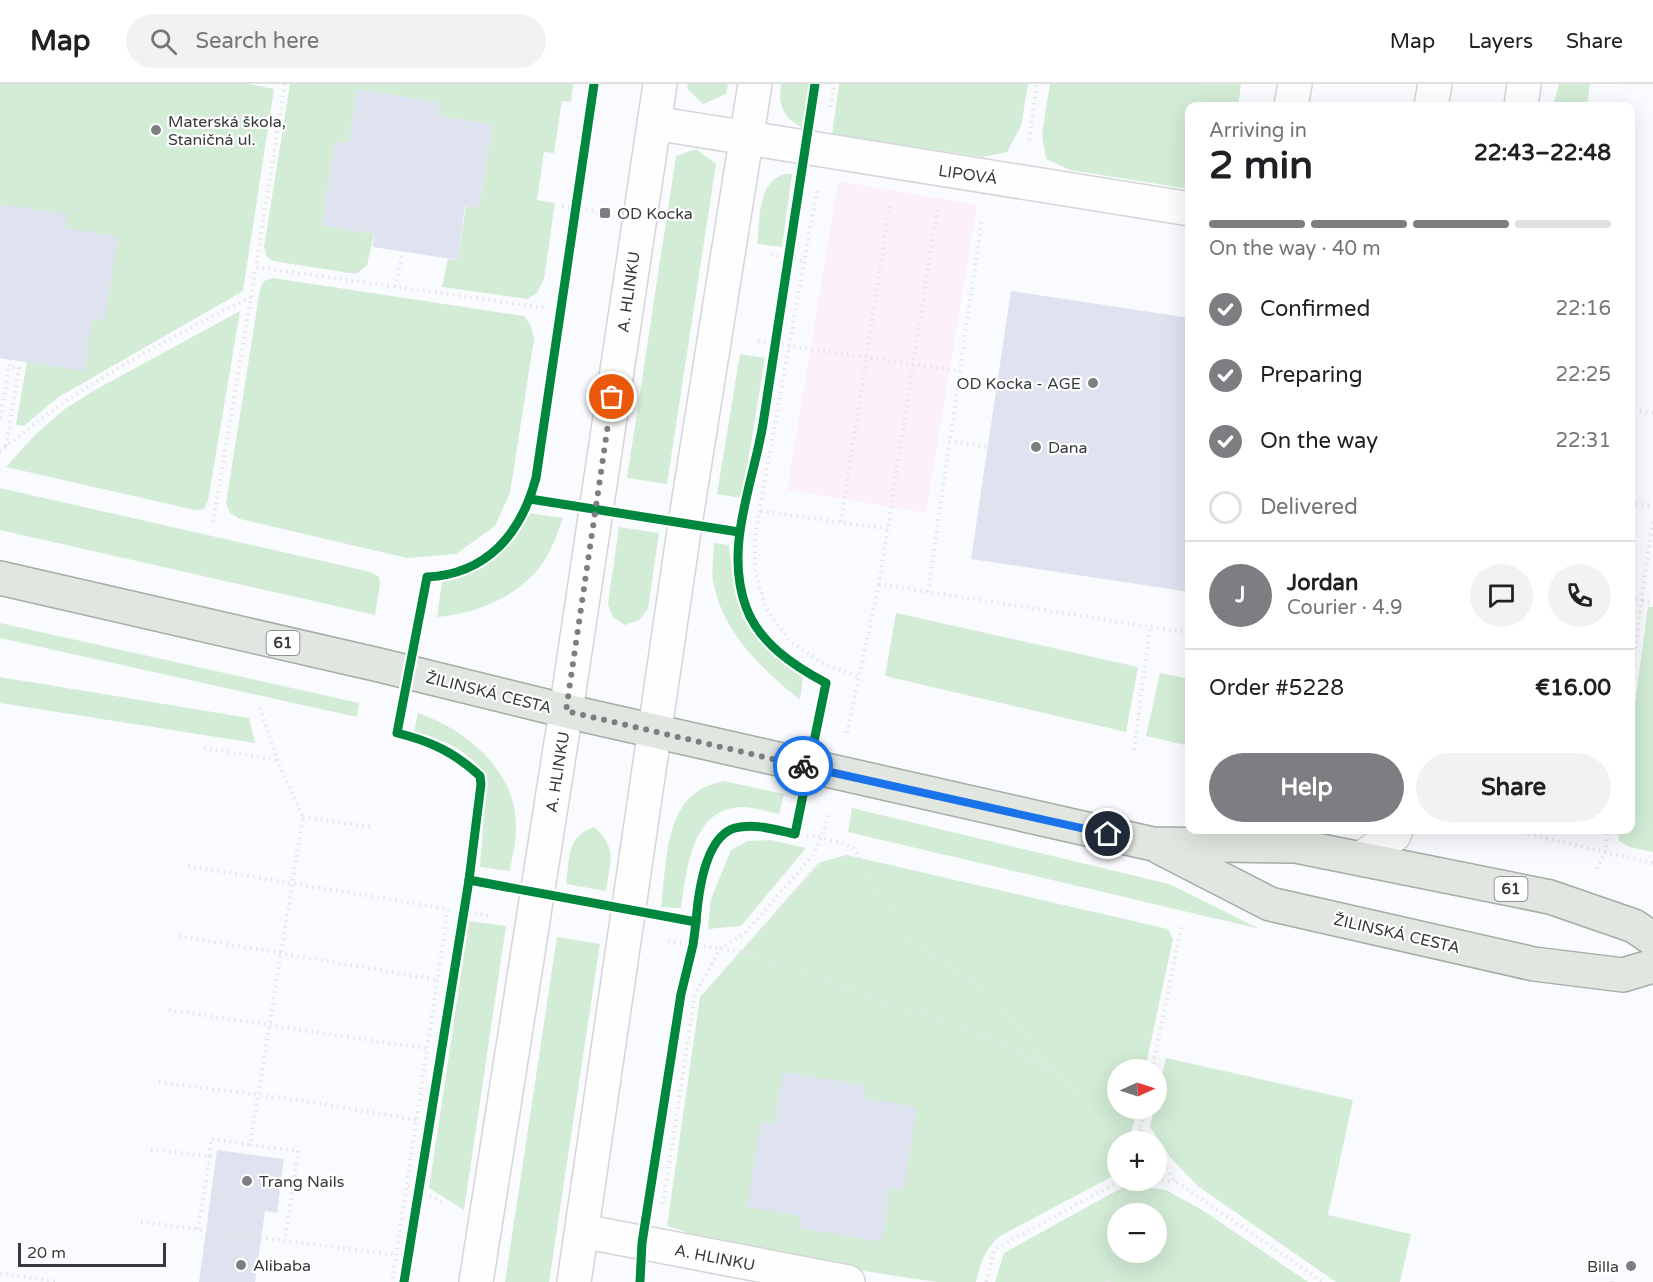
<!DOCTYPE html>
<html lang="en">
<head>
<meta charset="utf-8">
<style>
	:root { --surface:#fff; --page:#f2f2f2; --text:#202124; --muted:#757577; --line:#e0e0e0; --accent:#7c7e81 }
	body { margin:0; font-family:"Varela Round",sans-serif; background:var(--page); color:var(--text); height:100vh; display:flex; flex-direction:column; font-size:22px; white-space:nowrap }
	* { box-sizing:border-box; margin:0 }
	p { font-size:20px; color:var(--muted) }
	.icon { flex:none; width:33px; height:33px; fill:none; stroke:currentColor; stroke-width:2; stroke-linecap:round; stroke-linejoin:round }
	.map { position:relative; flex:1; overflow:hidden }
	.panel { position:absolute; left:1185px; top:18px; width:450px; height:732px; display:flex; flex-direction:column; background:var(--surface); border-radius:12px; box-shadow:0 6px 24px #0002 }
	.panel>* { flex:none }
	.needle { width:39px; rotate:87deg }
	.buttons { position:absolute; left:1107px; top:975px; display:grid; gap:12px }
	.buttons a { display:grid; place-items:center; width:60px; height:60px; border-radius:50%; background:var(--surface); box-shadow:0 6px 24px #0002; font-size:30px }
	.scale { position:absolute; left:18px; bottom:15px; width:148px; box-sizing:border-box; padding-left:6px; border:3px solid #383a3e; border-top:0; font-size:16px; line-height:21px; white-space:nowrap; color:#383a3e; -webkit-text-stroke:4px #fff; paint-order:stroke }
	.pin { position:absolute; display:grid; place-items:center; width:51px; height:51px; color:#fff; margin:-26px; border:3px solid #fff; border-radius:50%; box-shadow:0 2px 6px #0007 }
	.courier { position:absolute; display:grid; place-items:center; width:60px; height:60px; margin:-30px; border:4px solid #1a73e8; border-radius:50%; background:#fff; color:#222; box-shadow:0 2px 8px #0007 }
	.headline em { font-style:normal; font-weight:800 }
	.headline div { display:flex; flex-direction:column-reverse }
	.headline { display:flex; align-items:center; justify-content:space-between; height:102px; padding:0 24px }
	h1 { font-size:39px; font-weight:800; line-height:45px }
	.bar { display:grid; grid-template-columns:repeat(4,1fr); gap:9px 6px; align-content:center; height:72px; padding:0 24px }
	.bar i { height:8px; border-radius:4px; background:var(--line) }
	.bar .selected { background:var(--accent) }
	.bar p { grid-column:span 4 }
	.line { display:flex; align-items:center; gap:15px; padding:0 24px; border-top:2px solid var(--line) }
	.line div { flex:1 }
	.round { display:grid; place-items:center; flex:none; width:63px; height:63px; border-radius:32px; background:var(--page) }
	ol { padding:0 24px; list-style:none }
	li { display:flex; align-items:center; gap:18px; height:66px }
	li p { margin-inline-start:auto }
	li .icon { padding:6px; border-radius:50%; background:var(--accent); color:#fff; stroke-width:4 }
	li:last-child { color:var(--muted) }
	li i { width:33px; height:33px; border:3px solid var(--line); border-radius:50% }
	.primary-button { display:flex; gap:12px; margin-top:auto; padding:12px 24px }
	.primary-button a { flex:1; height:69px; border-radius:36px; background:var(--accent); color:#fff; font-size:24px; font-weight:800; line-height:69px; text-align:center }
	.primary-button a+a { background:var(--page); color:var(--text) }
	header { display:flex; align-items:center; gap:36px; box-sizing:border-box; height:84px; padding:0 30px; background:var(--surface); border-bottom:2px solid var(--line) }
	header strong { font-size:28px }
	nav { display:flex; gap:33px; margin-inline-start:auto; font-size:21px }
	.search { width:420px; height:54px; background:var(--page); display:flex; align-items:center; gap:15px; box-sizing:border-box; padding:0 21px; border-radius:33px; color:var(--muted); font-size:22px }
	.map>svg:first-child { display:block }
	.commercial { fill:#fcf1fb }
	.green { fill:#d2ecd6; fill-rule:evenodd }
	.building { fill:#dfe2ef }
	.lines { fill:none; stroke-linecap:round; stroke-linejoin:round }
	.minor-casing { stroke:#d4d5d8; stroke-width:36 }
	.major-casing { stroke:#a4aca3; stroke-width:36 }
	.path { stroke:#e6e6e6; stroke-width:4; stroke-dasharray:1.5 4.5; stroke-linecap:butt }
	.minor { stroke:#fefeff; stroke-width:33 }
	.major { stroke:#e1e6e0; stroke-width:33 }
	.cycleway-casing { stroke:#fff; stroke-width:13 }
	.cycleway { stroke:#00873e; stroke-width:9 }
	.done { stroke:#7c7e81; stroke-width:6; stroke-dasharray:0 10.8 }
	.route { stroke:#1a73e8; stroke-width:8 }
	.poi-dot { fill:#7c7e81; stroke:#fff; stroke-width:2 }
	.labels { text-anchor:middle; stroke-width:4.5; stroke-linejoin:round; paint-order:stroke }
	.shield { fill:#fff; stroke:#747578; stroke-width:1.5 }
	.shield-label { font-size:15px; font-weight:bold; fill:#383a3e }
	.poi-label { font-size:16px; fill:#383a3e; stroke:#fff; text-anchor:start }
	.street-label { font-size:16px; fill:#383a3e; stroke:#fff }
</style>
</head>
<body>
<header>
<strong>Map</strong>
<div class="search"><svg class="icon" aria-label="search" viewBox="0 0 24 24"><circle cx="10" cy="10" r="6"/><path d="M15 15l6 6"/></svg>Search here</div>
<nav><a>Map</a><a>Layers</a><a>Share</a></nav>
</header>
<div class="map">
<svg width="1653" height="1198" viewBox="0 0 1653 1198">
	<rect width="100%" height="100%" fill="#fafbfe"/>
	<path class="commercial" d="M 838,97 L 977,121 L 926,429 L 787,406 Z"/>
	<g class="green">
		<path d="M 0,0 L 249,0 L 274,5 L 243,207 L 57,314 L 24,342 L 16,341 L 27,278 L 0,273 Z"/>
		<path d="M 290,0 L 573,0 L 571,18 L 562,17 L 554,69 L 544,68 L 537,116 L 555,119 L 544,195 L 537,209 L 527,215 L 442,203 L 448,175 L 458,176 L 466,122 L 479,124 L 492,40 L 438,32 L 440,19 L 357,5 L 349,59 L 335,57 L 322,141 L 374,150 L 367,181 L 356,190 L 273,177 L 267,173 L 264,163 Z"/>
		<path d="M 688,0 L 728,0 L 726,10 L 703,20 L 687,4 Z"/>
		<path d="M 781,0 L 810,0 L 803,44 C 783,34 778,22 781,0 Z"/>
		<path d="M 839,0 L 1028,0 L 1021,42 L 1007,68 L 983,73 L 832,50 Z"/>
		<path d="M 1050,0 L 1241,0 L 1238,22 L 1190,22 L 1189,105 L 1070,86 L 1046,75 L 1042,50 Z"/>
		<path d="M 1559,0 L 1590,0 L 1587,22 L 1553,22 Z"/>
		<path d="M 696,65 L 716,80 L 667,400 L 627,394 L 676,72 Z"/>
		<path d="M 784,90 L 792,90 L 782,163 L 757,160 C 760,136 757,99 784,90 Z"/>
		<path d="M 273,194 L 524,232 L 531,242 L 534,255 L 510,409 L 495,442 L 456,470 L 407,474 L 240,435 L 230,429 L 226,419 L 260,205 L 264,197 Z"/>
		<path d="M 240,227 L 208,417 L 204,425 L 195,426 L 6,383 L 35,351 L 66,324 L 95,306 Z"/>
		<path d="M 740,270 L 765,274 L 742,414 L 717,410 Z"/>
		<path d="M 0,404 L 371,488 L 379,493 L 380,500 L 375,531 L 0,446 Z"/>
		<path d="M 529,429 L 563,434 C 557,450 552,466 542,480 C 518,513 476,530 437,533 L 442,497 C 483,491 512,465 529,429 Z"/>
		<path d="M 619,443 L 659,449 L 648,525 L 639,536 L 625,541 L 613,533 L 608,520 Z"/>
		<path d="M 714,459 L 729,461 C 735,527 749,556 803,594 L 800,616 C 762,585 722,548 713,497 C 711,485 714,471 714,459 Z"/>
		<path d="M 1648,523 L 1653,523 L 1653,768 L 1630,763 L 1619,757 L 1618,746 L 1630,746 L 1631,649 Z"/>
		<path d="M 896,529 L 1138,583 L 1126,648 L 885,592 Z"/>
		<path d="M 0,539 L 359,619 L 357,633 L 0,554 Z"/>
		<path d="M 1160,589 L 1189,595 L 1189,662 L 1146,652 Z"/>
		<path d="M 0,593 L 249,634 L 255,659 L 0,619 Z"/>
		<path d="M 418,629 C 467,646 518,688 516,745 C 516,759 512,773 510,787 L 480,783 L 487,694 C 471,667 443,655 414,648 Z"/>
		<path d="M 724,697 L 784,710 L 779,730 C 768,728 754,723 742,723 C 691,724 687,786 681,824 L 661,823 C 668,773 663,708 724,697 Z"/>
		<path d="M 852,724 L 1169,800 L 1260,845 L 848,748 Z"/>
		<path d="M 594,743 C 618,764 610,779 606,807 L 566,800 C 570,774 566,753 594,743 Z"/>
		<path d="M 771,756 L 806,764 L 741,842 L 708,845 L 711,815 L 731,766 L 748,757 Z"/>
		<path d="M 847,771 L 1168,845 L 1173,855 L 1145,985 L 1118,986 L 1118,1024 L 1137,1025 L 1129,1057 L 1118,1058 L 1117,1086 L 1111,1093 L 1000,1152 C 984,1166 981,1178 976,1198 L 936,1198 L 758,1171 L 667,1142 L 700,913 L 820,778 Z"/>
		<path d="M 469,837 L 506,842 L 464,1126 L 429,1104 Z"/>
		<path d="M 557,853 L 600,860 L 549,1198 L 505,1198 Z"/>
		<path d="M 1166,974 L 1353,1016 L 1328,1131 L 1411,1150 L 1400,1198 L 1336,1198 L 1199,1103 L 1170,1073 L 1150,1043 L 1154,1025 L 1156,1024 L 1157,1011 Z"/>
		<path d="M 1127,1101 L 1166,1106 L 1202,1126 L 1308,1198 L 995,1198 L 1004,1169 ZM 1118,1130 L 1156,1130 L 1156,1168 L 1118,1168 Z"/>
	</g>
	<g class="building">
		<path d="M 357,5 L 440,19 L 438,32 L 492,40 L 479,124 L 465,122 L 458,176 L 373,163 L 374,150 L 322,141 L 335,57 L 349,59 Z"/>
		<path d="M 0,120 L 68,130 L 65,144 L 118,152 L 105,236 L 93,234 L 84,287 L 0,274 Z"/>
		<path d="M 1011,207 L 1190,234 L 1190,508 L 971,475 Z"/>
		<path d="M 783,988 L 866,1001 L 864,1014 L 917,1023 L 904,1106 L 890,1104 L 882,1158 L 798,1144 L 800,1132 L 747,1123 L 761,1038 L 774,1040 Z"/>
		<path d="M 217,1066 L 284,1075 L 277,1129 L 265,1127 L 255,1198 L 199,1198 Z"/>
	</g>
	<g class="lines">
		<defs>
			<g id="minor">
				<path d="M 1291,22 L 1295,0"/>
				<path d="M 1431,22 L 1435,0"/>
				<path d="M 1521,22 L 1524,0"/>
				<path d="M 654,39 L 1190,125"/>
				<path d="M 1362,774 L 1394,751 L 1396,746"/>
				<path d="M 582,1147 L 848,1198"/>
				<path d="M 476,1198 L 566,627 L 660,0"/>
				<path d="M 574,1198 L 685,440 L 755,0"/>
			</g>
			<g id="major">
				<path d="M 0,494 L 379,581 L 566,627 L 1153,760 L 1296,762 L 1550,813 L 1634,842 L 1653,855"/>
				<path d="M 1161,764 L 1270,820 L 1534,880 L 1623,891 L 1653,882"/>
			</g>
		</defs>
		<use href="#minor" class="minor-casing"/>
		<use href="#major" class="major-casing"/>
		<g class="path">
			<path d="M 285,0 L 256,183 L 547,224"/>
			<path d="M 831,23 L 834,0"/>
			<path d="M 1029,56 L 1037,0"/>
			<path d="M 817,107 L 755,451 L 755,488 L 766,525 L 791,558 L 822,579 L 859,593"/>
			<path d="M 562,122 L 599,128"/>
			<path d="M 937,126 L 879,500 L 1190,549"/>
			<path d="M 771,171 L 803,177"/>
			<path d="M 395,203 L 403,168"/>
			<path d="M 758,257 L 959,287"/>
			<path d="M 1640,327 L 1653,329"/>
			<path d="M 0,334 L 9,283"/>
			<path d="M 949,357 L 987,363"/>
			<path d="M 6,362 L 19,284 L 9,283 L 10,275"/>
			<path d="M 0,368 C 74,303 164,257 251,213"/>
			<path d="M 1630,419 L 1653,422"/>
			<path d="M 761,427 L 888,445"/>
			<path d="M 213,438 L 256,183"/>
			<path d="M 841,438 L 890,119"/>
			<path d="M 928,508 L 982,134"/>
			<path d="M 1630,515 L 1653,518"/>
			<path d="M 1630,600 L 1653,434"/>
			<path d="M 260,624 L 277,676 L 303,733 L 250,1061 L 298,1067 L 285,1156"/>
			<path d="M 847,649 L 879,500"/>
			<path d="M 204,664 L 277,676"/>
			<path d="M 1134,666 L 1150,543"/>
			<path d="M 303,733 L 372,743"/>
			<path d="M 1511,746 L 1653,779"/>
			<path d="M 795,750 L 822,753 L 829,729"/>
			<path d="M 188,782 L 448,825 L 392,1198"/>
			<path d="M 1597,785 L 1605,768 L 1608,746"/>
			<path d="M 463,827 L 491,832"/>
			<path d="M 179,852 L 438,896"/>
			<path d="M 668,857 L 743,868 L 997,957 L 1066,995 L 1118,1060"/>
			<path d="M 743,868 L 820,778"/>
			<path d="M 169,926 L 429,965"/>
			<path d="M 1152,986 L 1182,840"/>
			<path d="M 159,998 L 305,1017 L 418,1036"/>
			<path d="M 1144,1024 L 1140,1045 L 1149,1058"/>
			<path d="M 1136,1058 L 1140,1045"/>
			<path d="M 151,1066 L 210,1072 L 198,1145"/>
			<path d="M 1156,1069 L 1175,1097 L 1323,1198"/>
			<path d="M 210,1072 L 211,1055 L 250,1061"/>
			<path d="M 1156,1096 L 1175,1097"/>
			<path d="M 408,1102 L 445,1119"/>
			<path d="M 663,1120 L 695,910 L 721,864 L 745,849 L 813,771 L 822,753 L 853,763 L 906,852 L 992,912 L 1057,991"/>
			<path d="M 1118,1130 L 1124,1096"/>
			<path d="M 141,1138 L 396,1171"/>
			<path d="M 0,1189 L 57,1198"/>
			<path d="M 986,1198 L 994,1166 L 1121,1096"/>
			<path d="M 1108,1198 L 1118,1136"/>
			<path d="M 1612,1198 L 1612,1197"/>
		</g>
		<use href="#minor" class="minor"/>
		<use href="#major" class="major"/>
		<defs>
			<g id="cycleway">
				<path d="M 594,0 L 536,394 C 521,450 487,490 427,493 L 397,649 C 430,657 454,668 480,692 L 481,700 L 469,796 L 696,838 C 698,812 704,753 735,744 C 755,739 776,746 795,750 L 826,599 C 794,582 759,559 746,523 C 724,463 753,400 763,340 C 780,227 798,113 815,0"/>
				<path d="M 530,415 L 739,448"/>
				<path d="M 404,1198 L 469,796"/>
				<path d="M 640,1198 L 642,1159 L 681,910 L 693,861 L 696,838"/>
			</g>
		</defs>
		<use href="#cycleway" class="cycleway-casing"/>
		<use href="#cycleway" class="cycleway"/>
	</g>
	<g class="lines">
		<path class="done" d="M 612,313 L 566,627 L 803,682"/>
		<path class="route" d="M 803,682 L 1108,750"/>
	</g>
	<g class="poi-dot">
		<circle cx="156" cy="46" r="6"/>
		<rect x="599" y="123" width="12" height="12" rx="3"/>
		<circle cx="1093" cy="299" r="6"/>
		<circle cx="1036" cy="363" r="6"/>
		<circle cx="247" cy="1097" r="6"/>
		<circle cx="241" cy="1181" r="6"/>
		<circle cx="1631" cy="1182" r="6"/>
	</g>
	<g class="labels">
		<g class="shield">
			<rect x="266.5" y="547" width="33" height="24" rx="4.5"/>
			<rect x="1494.5" y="793" width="33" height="24" rx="4.5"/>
		</g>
		<g class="shield-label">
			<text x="283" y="564">61</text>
			<text x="1511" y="810">61</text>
		</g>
		<g class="poi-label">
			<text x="168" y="43">Materská škola,<tspan x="168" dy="18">Staničná ul.</tspan></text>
			<text x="617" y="135">OD Kocka</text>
			<text x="1081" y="305" text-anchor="end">OD Kocka - AGE</text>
			<text x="1048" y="369">Dana</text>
			<text x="259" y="1103">Trang Nails</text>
			<text x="253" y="1187">Alibaba</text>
			<text x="1619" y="1188" text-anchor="end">Billa</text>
		</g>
		<g class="street-label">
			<text transform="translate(968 90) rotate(8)" y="6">LIPOVÁ</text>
			<text transform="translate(628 208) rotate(-82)" y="6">A. HLINKU</text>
			<text transform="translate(489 608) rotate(14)" y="6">ŽILINSKÁ CESTA</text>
			<text transform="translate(557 688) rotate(-81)" y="6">A. HLINKU</text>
			<text transform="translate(1397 849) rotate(13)" y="6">ŽILINSKÁ CESTA</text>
			<text transform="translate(715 1173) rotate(11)" y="6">A. HLINKU</text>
		</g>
	</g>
</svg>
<div class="buttons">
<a><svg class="needle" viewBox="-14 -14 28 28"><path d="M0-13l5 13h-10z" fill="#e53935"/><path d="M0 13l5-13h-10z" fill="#757577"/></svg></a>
<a>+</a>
<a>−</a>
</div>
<div class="scale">20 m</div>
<div class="pin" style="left:612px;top:313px;background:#ea580c"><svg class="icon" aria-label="bag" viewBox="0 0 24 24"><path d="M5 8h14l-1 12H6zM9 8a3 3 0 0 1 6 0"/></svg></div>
<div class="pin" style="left:1108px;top:750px;background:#1f2937"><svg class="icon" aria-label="home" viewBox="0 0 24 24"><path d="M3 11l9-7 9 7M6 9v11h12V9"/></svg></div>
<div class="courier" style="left:803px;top:682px"><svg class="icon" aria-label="bike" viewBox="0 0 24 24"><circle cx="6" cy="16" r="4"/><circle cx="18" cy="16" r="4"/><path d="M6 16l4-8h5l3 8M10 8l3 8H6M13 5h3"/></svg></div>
<section class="panel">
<div class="headline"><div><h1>2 min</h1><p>Arriving in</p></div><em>22:43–22:48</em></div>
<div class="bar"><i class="selected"></i><i class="selected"></i><i class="selected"></i><i></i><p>On the way · 40 m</p></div>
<ol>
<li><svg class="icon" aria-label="check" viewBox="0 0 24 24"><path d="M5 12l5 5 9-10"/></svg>Confirmed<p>22:16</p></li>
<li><svg class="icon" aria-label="check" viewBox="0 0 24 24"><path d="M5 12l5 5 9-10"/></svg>Preparing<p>22:25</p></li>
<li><svg class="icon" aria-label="check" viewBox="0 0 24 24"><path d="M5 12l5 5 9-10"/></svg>On the way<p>22:31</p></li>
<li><i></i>Delivered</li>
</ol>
<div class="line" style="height:108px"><b class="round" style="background:var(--accent);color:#fff">J</b><div><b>Jordan</b><p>Courier · 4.9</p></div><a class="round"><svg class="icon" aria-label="chat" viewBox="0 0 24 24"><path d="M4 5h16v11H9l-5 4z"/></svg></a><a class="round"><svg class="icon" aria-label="phone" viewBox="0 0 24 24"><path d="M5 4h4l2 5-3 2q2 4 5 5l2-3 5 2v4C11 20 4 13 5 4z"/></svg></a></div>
<div class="line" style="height:78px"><div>Order #5228</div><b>€16.00</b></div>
<div class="primary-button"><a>Help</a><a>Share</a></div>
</section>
</div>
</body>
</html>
